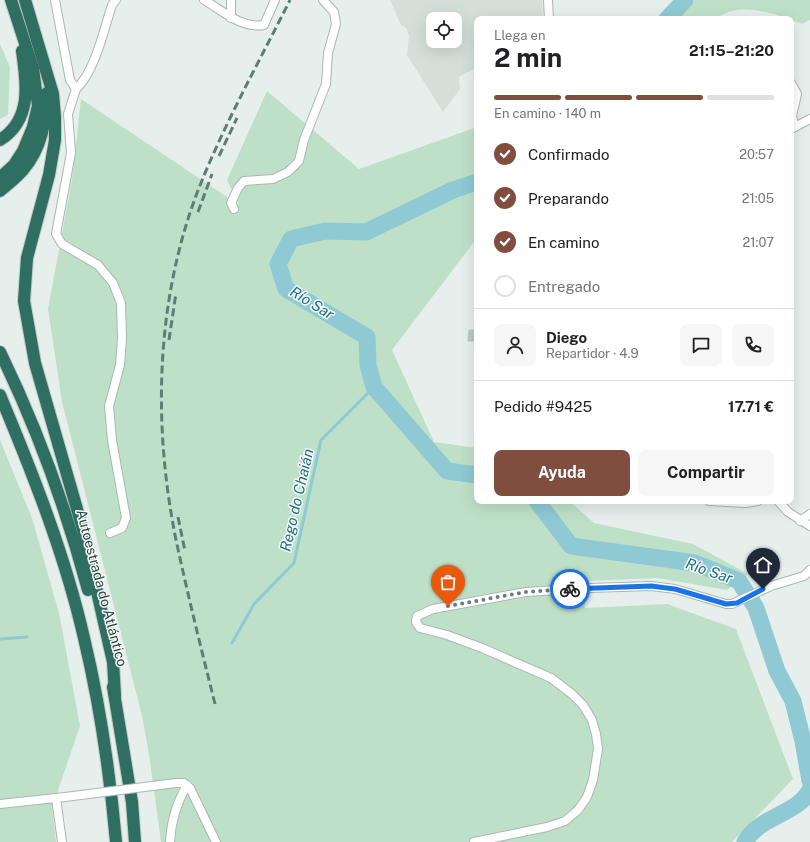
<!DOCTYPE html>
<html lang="es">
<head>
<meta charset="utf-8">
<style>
	:root { --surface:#fff; --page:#f6f6f6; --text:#202124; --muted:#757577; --line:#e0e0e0; --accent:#7f4e3f }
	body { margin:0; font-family:"Public Sans",sans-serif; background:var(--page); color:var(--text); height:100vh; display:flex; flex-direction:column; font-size:15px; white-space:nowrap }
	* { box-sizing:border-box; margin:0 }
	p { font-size:13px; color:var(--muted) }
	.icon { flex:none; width:22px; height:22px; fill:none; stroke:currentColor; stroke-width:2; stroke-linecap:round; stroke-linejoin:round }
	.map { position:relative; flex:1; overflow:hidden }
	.panel { position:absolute; left:474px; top:16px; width:320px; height:488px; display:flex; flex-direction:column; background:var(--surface); border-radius:8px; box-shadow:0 4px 16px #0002 }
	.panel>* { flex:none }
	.buttons { position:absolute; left:426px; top:12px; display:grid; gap:8px }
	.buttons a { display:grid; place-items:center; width:36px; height:36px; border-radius:8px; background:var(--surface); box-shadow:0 4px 16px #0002; font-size:20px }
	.pin { position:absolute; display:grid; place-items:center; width:34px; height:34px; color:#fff; margin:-41px -17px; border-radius:50% 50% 50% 0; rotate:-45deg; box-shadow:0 0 4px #0007 }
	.pin .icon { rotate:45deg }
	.courier { position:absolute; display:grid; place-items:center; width:40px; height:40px; margin:-20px; border:3px solid #1a73e8; border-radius:50%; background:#fff; color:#222; box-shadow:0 1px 5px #0007 }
	.headline em { font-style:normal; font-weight:700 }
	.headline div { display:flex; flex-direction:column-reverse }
	.headline { display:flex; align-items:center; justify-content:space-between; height:68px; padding:0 20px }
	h1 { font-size:26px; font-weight:700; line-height:30px }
	.bar { display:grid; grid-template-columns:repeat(4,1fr); gap:6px 4px; align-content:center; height:48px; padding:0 20px }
	.bar i { height:5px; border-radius:3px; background:var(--line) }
	.bar .selected { background:var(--accent) }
	.bar p { grid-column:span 4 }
	.line { display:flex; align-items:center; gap:10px; padding:0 20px; border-top:1px solid var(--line) }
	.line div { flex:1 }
	.round { display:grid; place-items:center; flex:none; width:42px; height:42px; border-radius:8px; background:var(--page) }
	ol { padding:0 20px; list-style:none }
	li { display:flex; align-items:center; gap:12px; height:44px }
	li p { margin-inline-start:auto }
	li .icon { padding:4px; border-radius:50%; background:var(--accent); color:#fff; stroke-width:4 }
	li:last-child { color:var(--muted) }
	li i { width:22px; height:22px; border:2px solid var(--line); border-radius:50% }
	.action { display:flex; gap:8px; margin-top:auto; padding:8px 20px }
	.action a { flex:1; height:46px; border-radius:8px; background:var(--accent); color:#fff; font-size:16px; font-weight:700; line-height:46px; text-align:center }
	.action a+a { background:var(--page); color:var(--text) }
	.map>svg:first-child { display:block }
	.built { fill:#d4dfda; fill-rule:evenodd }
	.green { fill:#bfe0c8 }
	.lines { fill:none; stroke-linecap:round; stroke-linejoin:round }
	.stream { stroke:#8ec9d4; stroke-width:3 }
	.river { stroke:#8ec9d4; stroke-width:17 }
	.building { fill:#bbcac4; stroke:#b8c9c2 }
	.minor-casing { stroke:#a8b8b2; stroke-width:10 }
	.motorway-casing { stroke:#c2cac8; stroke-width:14 }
	.minor { stroke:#fff; stroke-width:8 }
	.motorway { stroke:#2f6f62; stroke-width:12 }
	.rail { stroke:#5f7d75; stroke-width:3; stroke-dasharray:8 4; stroke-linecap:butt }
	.minor-bridge-casing { stroke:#a8b8b2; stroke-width:10; stroke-linecap:butt }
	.minor-bridge { stroke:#fff; stroke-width:8 }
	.done { stroke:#687f78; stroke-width:4; stroke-dasharray:0 7.2 }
	.route { stroke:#1a73e8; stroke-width:5 }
	.labels { text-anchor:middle; stroke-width:3; stroke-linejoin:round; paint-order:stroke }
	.street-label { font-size:14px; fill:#24423a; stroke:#f7fbf9 }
	.water-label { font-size:15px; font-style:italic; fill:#1c6f80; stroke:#f7fbf9 }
</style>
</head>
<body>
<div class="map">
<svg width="810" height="842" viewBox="0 0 810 842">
	<rect width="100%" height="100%" fill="#e6efeb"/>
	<path class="built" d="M 390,0 L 542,0 L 543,19 L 477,19 L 477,67 L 459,77 L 460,89 L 443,112 L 407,55 L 409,36 L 406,28 L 401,25 ZM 433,19 L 455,19 L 455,41 L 433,41 Z"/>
	<g class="green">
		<path d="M 691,0 L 810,0 L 810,20 L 802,24 C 776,14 739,0 716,19 L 672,19 Z"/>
		<path d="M 0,44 L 10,67 L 8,115 L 0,119 Z"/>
		<path d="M 267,91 L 359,169 L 477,127 L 477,238 L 392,350 L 434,442 L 477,448 L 477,501 L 569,501 L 594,523 L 693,544 L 748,574 L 727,590 L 657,578 L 584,581 L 585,608 L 667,604 L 736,629 L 793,779 L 732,842 L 161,842 L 149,754 L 142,716 L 62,402 L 48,309 L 72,179 L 81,99 L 239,205 L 227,180 Z"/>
		<path d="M 0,440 L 32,518 L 59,613 L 80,726 L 52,808 L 56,842 L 0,842 Z"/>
	</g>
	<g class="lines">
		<g class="stream">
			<path d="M 0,639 L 27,637"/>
			<path d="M 232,643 L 254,604 L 294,563 L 321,440 L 374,387"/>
		</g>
		<g class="river">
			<path d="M 667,19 L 685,0"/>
			<path d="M 477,182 L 453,190 L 366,232 L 325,231 L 291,239 L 278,264 L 286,289 L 367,337 L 368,365 L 374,387 L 447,471 L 477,475"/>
			<path d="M 537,501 L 571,546 L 695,563 L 739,581 L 756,608 L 777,671 L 793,701 L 803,741 L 810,781"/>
			<path d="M 745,842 C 759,816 797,815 810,790"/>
		</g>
	</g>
	<path class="building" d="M 469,330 L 477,330 L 477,341 L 468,341 Z"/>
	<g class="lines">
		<defs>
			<g id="minor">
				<path d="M 55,0 L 70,80 L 76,89"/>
				<path d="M 204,0 C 222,10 241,29 264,25 L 275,0"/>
				<path d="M 231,0 L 231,18"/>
				<path d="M 548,0 L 549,19"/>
				<path d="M 791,83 L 797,94 L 792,116 L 795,127"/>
				<path d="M 76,89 L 68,114 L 71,153 L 56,234 L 62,244 L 98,265 L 113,283 L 121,303 L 122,339 L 120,365 L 109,406 L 112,440 L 126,518 L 122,528 L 110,533"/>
				<path d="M 76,89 C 95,72 104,29 112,5 L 116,0"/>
				<path d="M 791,129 L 810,119"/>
				<path d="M 234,209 L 231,203 L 238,188 L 244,181 L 273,179 L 288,172 L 299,161 L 304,140 L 326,84 L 328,53 L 336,24 L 334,12 L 323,0"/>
				<path d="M 709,501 L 745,503 L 758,501"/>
				<path d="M 778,501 L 788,512 L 810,526"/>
				<path d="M 800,521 L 810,514"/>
				<path d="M 176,783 L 184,783 L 190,788 L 216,842"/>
				<path d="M 56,798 L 62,842"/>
				<path d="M 0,804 L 65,797"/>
				<path d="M 170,842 C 171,822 177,802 187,785"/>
				<path d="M 474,842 L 547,827 L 565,821 L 578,810 L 587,797 L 593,780 L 598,749 L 596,734 L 592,720 L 583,705 L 572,694 L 551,678 L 482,648 L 447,635 L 420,628 L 416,622 L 417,616 L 433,609 L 526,592 L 590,588 L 651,586 L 675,589 L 726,604 L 732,604 L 771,586 L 804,576 L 810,570"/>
			</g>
			<g id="motorway">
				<path d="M 25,0 L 53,94 L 55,117 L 55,140 L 49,175 L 27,258 L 24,301 L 35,363 L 83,530 L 113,662 L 115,695"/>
				<path d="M 0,140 C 32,120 27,84 22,51"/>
				<path d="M 0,178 L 14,165 L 23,151 L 33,127 L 38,106 L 33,68 L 11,0"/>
				<path d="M 0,191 C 7,185 16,178 23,170 C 42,148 46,121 47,93"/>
				<path d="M 0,352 C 37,428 66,508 88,590"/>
				<path d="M 0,395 C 33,474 65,555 84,638 C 100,705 110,774 116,842"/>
				<path d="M 113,687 L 132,802 L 135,842"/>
			</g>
		</defs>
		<use href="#minor" class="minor-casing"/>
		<use href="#motorway" class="motorway-casing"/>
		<use href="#minor" class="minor"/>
		<use href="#motorway" class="motorway"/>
		<g class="rail">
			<path d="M 219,156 L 237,118"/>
			<path d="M 198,212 L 212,174"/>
			<path d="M 169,340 L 176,293"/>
			<path d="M 178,517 L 185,551"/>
			<path d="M 215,704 C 201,648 187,592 175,535 C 153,422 156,302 197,193 C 223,126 258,64 290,0"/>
		</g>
		<defs>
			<path id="minor-bridge" d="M 65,797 L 176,783"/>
		</defs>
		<use href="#minor-bridge" class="minor-bridge-casing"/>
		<use href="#minor-bridge" class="minor-bridge"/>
	</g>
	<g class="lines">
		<path class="done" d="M 448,606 L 526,592 L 570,589"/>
		<path class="route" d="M 570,589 L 651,586 L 675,589 L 726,604 L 737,603 L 763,589"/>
	</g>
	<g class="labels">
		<g class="street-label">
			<text transform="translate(102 588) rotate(75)" y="5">Autoestrada do Atlántico</text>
		</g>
		<g class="water-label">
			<text transform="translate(312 303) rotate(32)" y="5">Río Sar</text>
			<text transform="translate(297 500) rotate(-77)" y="5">Rego do Chaián</text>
			<text transform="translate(709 571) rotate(19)" y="5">Río Sar</text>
		</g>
	</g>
</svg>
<div class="buttons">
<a><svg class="icon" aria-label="locate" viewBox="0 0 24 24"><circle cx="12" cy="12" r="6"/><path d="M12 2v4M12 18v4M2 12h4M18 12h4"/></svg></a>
</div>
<div class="pin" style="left:448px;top:606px;background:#ea580c"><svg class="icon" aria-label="bag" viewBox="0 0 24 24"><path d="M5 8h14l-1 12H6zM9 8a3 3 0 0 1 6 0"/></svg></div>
<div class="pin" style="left:763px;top:589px;background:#1f2937"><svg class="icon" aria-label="home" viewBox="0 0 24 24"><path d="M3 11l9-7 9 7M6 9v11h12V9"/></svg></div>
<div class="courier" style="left:570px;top:589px"><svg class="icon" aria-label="bike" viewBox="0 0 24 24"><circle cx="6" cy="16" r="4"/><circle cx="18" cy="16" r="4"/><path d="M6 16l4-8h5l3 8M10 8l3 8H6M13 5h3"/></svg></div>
<section class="panel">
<div class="headline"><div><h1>2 min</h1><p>Llega en</p></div><em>21:15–21:20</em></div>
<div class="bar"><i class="selected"></i><i class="selected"></i><i class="selected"></i><i></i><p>En camino · 140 m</p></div>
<ol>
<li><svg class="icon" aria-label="check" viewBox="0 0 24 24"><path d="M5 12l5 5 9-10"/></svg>Confirmado<p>20:57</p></li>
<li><svg class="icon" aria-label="check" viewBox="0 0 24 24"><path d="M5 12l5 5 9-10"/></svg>Preparando<p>21:05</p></li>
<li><svg class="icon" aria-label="check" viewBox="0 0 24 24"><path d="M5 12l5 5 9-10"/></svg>En camino<p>21:07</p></li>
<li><i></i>Entregado</li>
</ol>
<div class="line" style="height:72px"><a class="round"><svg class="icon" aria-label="person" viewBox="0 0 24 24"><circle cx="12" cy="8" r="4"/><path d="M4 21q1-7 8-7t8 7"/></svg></a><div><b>Diego</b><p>Repartidor · 4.9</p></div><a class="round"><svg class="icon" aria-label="chat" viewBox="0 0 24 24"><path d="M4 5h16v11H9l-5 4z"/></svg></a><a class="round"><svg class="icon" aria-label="phone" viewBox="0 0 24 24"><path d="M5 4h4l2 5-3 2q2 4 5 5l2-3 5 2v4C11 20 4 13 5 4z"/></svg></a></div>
<div class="line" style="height:52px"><div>Pedido #9425</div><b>17.71 €</b></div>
<div class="action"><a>Ayuda</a><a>Compartir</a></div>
</section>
</div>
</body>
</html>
